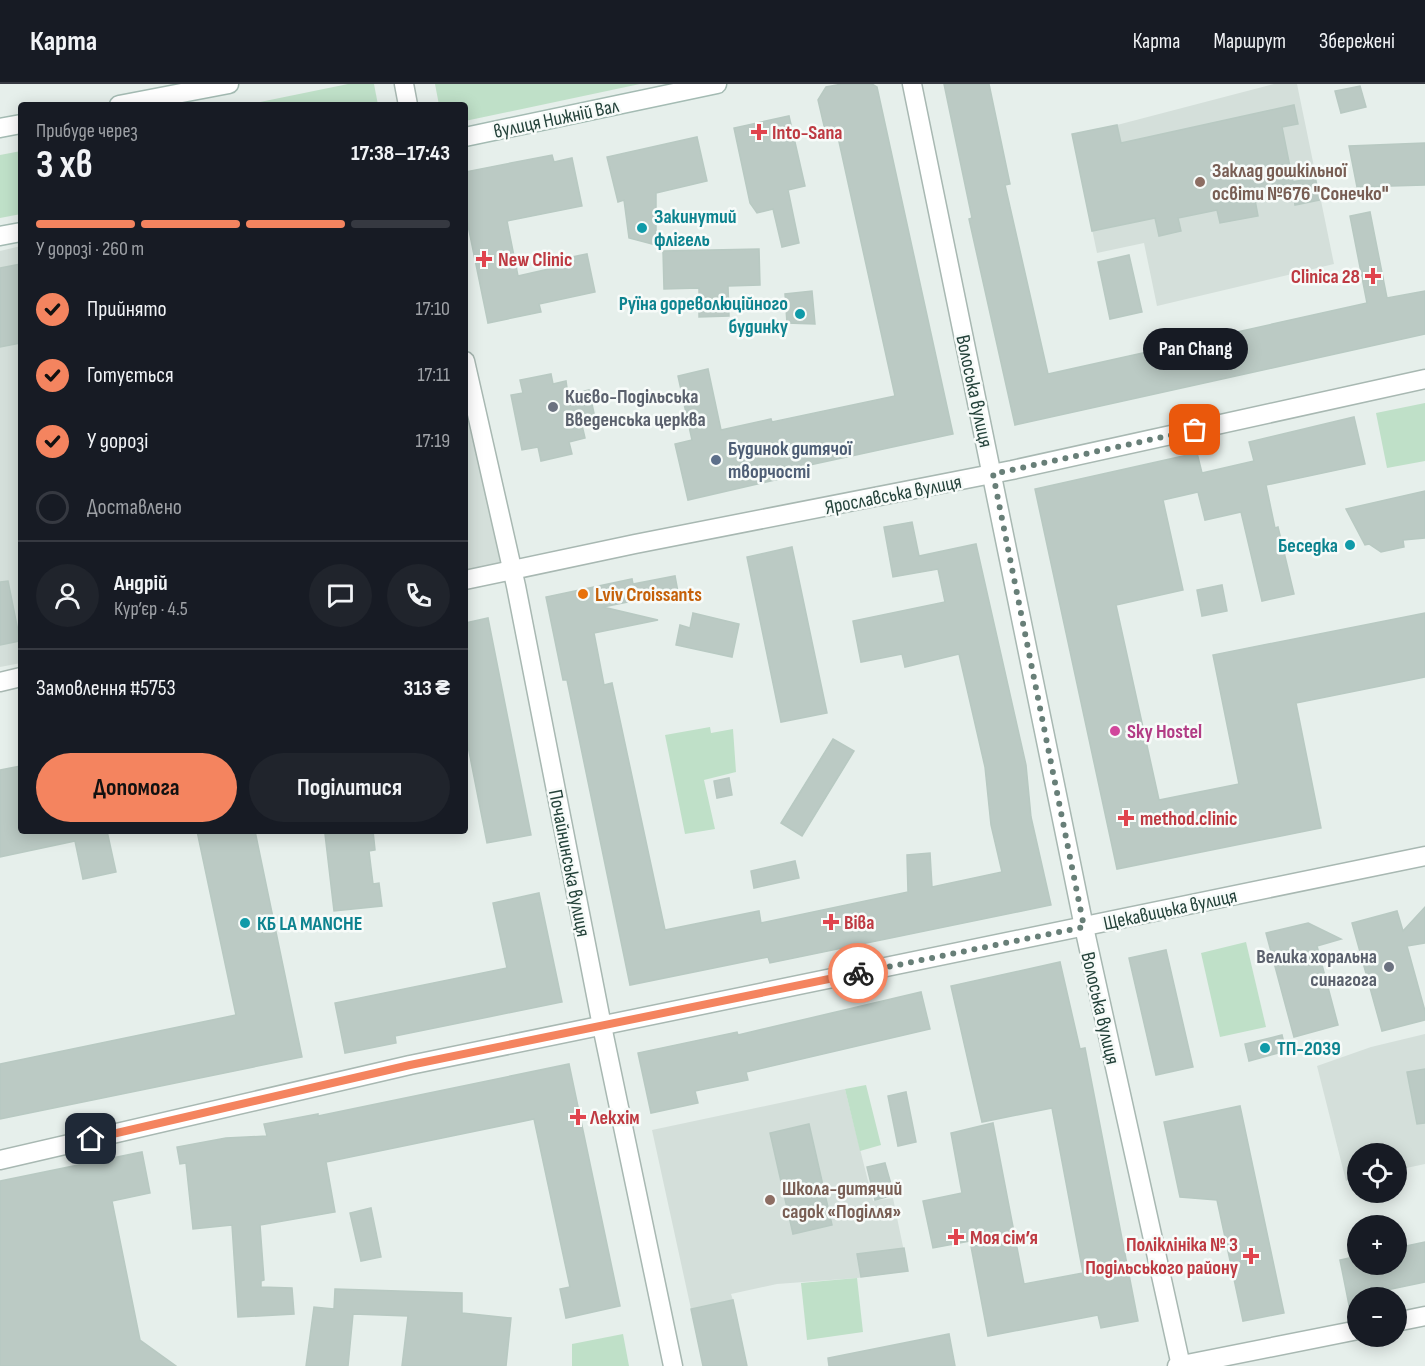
<!DOCTYPE html>
<html lang="uk">
<head>
<meta charset="utf-8">
<style>
	:root { --surface:#171b24; --page:#20242c; --text:#f1f3f6; --muted:#9ea1a6; --line:#363941; --accent:#f4845f }
	body { margin:0; font-family:"Sofia Sans Condensed",sans-serif; background:var(--page); color:var(--text); height:100vh; display:flex; flex-direction:column; font-size:22px; white-space:nowrap }
	* { box-sizing:border-box; margin:0 }
	p { font-size:20px; color:var(--muted) }
	.icon { flex:none; width:33px; height:33px; fill:none; stroke:currentColor; stroke-width:2; stroke-linecap:round; stroke-linejoin:round }
	.map { position:relative; flex:1; overflow:hidden }
	.details { position:absolute; left:18px; top:18px; width:450px; height:732px; display:flex; flex-direction:column; background:var(--surface); border-radius:6px; box-shadow:0 3px 15px #0003 }
	.details>* { flex:none }
	.buttons { position:absolute; left:1347px; top:1059px; display:grid; gap:12px }
	.buttons a { display:grid; place-items:center; width:60px; height:60px; border-radius:50%; background:var(--surface); box-shadow:0 3px 15px #0003; font-size:30px }
	.pin { position:absolute; display:grid; place-items:center; width:51px; height:51px; color:#fff; margin:-26px; border-radius:12px; box-shadow:0 3px 9px #0006 }
	.courier { position:absolute; display:grid; place-items:center; width:60px; height:60px; margin:-30px; border:4px solid #f4845f; border-radius:50%; background:#fff; color:#222; box-shadow:0 2px 8px #0007 }
	.bubble { position:absolute; height:42px; border-radius:21px; background:var(--surface); box-shadow:0 3px 15px #0003; font-size:20px; font-weight:700; line-height:42px; text-align:center }
	.overview em { font-style:normal; font-weight:700 }
	.overview div { display:flex; flex-direction:column-reverse }
	.overview { display:flex; align-items:center; justify-content:space-between; height:102px; padding:0 18px }
	h1 { font-size:39px; font-weight:700; line-height:45px }
	.bar { display:grid; grid-template-columns:repeat(4,1fr); gap:9px 6px; align-content:center; height:72px; padding:0 18px }
	.bar i { height:8px; border-radius:4px; background:var(--line) }
	.bar .on { background:var(--accent) }
	.bar p { grid-column:span 4 }
	.line { display:flex; align-items:center; gap:15px; padding:0 18px; border-top:2px solid var(--line) }
	.line div { flex:1 }
	.round { display:grid; place-items:center; flex:none; width:63px; height:63px; border-radius:32px; background:var(--page) }
	ol { padding:0 18px; list-style:none }
	li { display:flex; align-items:center; gap:18px; height:66px }
	li p { margin-inline-start:auto }
	li .icon { padding:6px; border-radius:50%; background:var(--accent); color:#111; stroke-width:4 }
	li:last-child { color:var(--muted) }
	li i { width:33px; height:33px; border:3px solid var(--line); border-radius:50% }
	.action { display:flex; gap:12px; margin-top:auto; padding:12px 18px }
	.action a { flex:1; height:69px; border-radius:36px; background:var(--accent); color:#111; font-size:24px; font-weight:700; line-height:69px; text-align:center }
	.action a+a { background:var(--page); color:var(--text) }
	header { display:flex; align-items:center; gap:36px; box-sizing:border-box; height:84px; padding:0 30px; background:var(--surface); border-bottom:2px solid var(--line) }
	header strong { font-size:28px }
	nav { display:flex; gap:33px; margin-inline-start:auto; font-size:21px }
	.map>svg:first-child { display:block }
	.built { fill:#d4dfda }
	.green { fill:#bfe0c8 }
	.building { fill:#bbcac4; stroke:#b8c9c2; stroke-width:1.5 }
	.lines { fill:none; stroke-linecap:round; stroke-linejoin:round }
	.minor-casing { stroke:#a8b8b2; stroke-width:21 }
	.secondary-casing { stroke:#a4bbb3; stroke-width:21 }
	.minor { stroke:#fff; stroke-width:18 }
	.secondary { stroke:#fff; stroke-width:18 }
	.done { stroke:#687f78; stroke-width:6; stroke-dasharray:0 10.8 }
	.route { stroke:#f4845f; stroke-width:8 }
	.health-dot { fill:#e0444e; stroke:#f7fbf9; stroke-width:2 }
	.education-dot { fill:#8d6e63; stroke:#f7fbf9; stroke-width:2 }
	.culture-dot { fill:#0f9aa8; stroke:#f7fbf9; stroke-width:2 }
	.worship-dot { fill:#6b7280; stroke:#f7fbf9; stroke-width:2 }
	.service-dot { fill:#5c6f8a; stroke:#f7fbf9; stroke-width:2 }
	.food-dot { fill:#e8710a; stroke:#f7fbf9; stroke-width:2 }
	.hotel-dot { fill:#d1479c; stroke:#f7fbf9; stroke-width:2 }
	.labels { text-anchor:middle; stroke-width:5; stroke-linejoin:round; paint-order:stroke }
	.street-label { font-size:20px; fill:#24423a; stroke:#f7fbf9 }
	.health-label { font-size:20px; font-weight:bold; fill:#be3a42; stroke:#f7fbf9; text-anchor:start }
	.education-label { font-size:20px; font-weight:bold; fill:#785e54; stroke:#f7fbf9; text-anchor:start }
	.culture-label { font-size:20px; font-weight:bold; fill:#0d838f; stroke:#f7fbf9; text-anchor:start }
	.worship-label { font-size:20px; font-weight:bold; fill:#5b616d; stroke:#f7fbf9; text-anchor:start }
	.service-label { font-size:20px; font-weight:bold; fill:#4e5e75; stroke:#f7fbf9; text-anchor:start }
	.food-label { font-size:20px; font-weight:bold; fill:#c56008; stroke:#f7fbf9; text-anchor:start }
	.hotel-label { font-size:20px; font-weight:bold; fill:#b23c85; stroke:#f7fbf9; text-anchor:start }
</style>
</head>
<body>
<header>
<strong>Карта</strong>
<nav><a>Карта</a><a>Маршрут</a><a>Збережені</a></nav>
</header>
<div class="map">
<svg width="1425" height="1282" viewBox="0 0 1425 1282">
	<rect width="100%" height="100%" fill="#e6efeb"/>
	<g class="built">
		<path d="M 1274,0 L 1297,0 L 1334,180 L 1157,222 L 1144,159 L 1097,169 L 1072,50 L 1117,41 Z"/>
		<path d="M 21,162 L 21,579 L 0,583 L 0,167 Z"/>
		<path d="M 465,324 L 503,483 L 465,491 Z"/>
		<path d="M 1425,950 L 1425,1080 L 1397,1086 L 1396,1070 L 1358,1070 L 1357,1094 L 1346,1097 L 1317,982 L 1371,963 Z"/>
		<path d="M 845,1005 L 873,1117 L 893,1114 L 908,1187 L 857,1194 L 777,1200 L 731,1210 L 733,1216 L 691,1225 L 652,1046 Z"/>
	</g>
	<g class="green">
		<path d="M 348,0 L 374,0 L 378,21 L 245,21 Z"/>
		<path d="M 435,0 L 640,0 L 465,37 L 465,21 L 439,21 Z"/>
		<path d="M 21,67 L 21,130 L 0,134 L 0,71 Z"/>
		<path d="M 1425,319 L 1425,377 L 1387,384 L 1376,329 Z"/>
		<path d="M 710,643 L 711,649 L 733,645 L 736,688 L 704,696 L 715,745 L 685,750 L 665,651 Z"/>
		<path d="M 1246,858 L 1266,943 L 1220,953 L 1201,869 Z"/>
		<path d="M 866,1001 L 881,1061 L 860,1067 L 845,1005 Z"/>
		<path d="M 857,1194 L 863,1248 L 807,1256 L 801,1199 Z"/>
		<path d="M 623,1250 L 629,1282 L 572,1282 L 572,1260 Z"/>
	</g>
	<g class="building">
		<path d="M 842,0 L 872,0 L 877,3 L 953,350 L 782,387 L 784,394 L 688,416 L 675,360 L 692,356 L 678,292 L 708,285 L 721,346 L 771,335 L 772,338 L 895,312 L 836,44 L 825,46 L 818,16 L 826,3 Z"/>
		<path d="M 944,0 L 989,0 L 1010,100 L 1005,101 L 1048,290 L 1367,219 L 1350,132 L 1370,128 L 1387,214 L 1425,207 L 1425,250 L 1015,341 L 969,135 L 972,134 Z"/>
		<path d="M 1360,2 L 1366,23 L 1341,29 L 1335,7 Z"/>
		<path d="M 1294,21 L 1298,40 L 1282,43 L 1293,98 L 1315,93 L 1320,116 L 1295,121 L 1293,108 L 1255,116 L 1258,132 L 1220,139 L 1217,126 L 1178,134 L 1181,147 L 1159,152 L 1155,134 L 1092,147 L 1072,50 L 1117,41 L 1121,59 Z"/>
		<path d="M 789,32 L 805,102 L 788,106 L 799,159 L 782,163 L 773,125 L 757,129 L 750,119 L 734,44 Z"/>
		<path d="M 697,53 L 707,97 L 656,109 L 656,161 L 629,154 L 624,116 L 618,118 L 607,73 Z"/>
		<path d="M 1425,59 L 1425,101 L 1357,103 L 1349,62 Z"/>
		<path d="M 552,71 L 554,78 L 572,74 L 582,122 L 507,137 L 518,192 L 553,184 L 551,177 L 587,170 L 595,208 L 539,220 L 541,228 L 488,239 L 465,127 L 465,88 Z"/>
		<path d="M 759,165 L 760,201 L 728,202 L 729,232 L 699,233 L 699,204 L 664,205 L 663,167 Z"/>
		<path d="M 1129,171 L 1142,228 L 1110,235 L 1098,178 Z"/>
		<path d="M 21,180 L 21,259 L 0,263 L 0,184 Z"/>
		<path d="M 812,207 L 815,240 L 787,239 L 785,210 Z"/>
		<path d="M 551,290 L 553,300 L 566,297 L 568,311 L 589,306 L 595,334 L 581,337 L 585,354 L 569,358 L 572,370 L 541,377 L 538,363 L 522,366 L 511,311 L 523,309 L 520,296 Z"/>
		<path d="M 1354,333 L 1365,380 L 1266,401 L 1275,444 L 1278,443 L 1294,510 L 1262,517 L 1241,428 L 1205,436 L 1198,408 L 1163,416 L 1183,506 L 1116,521 L 1159,716 L 1239,700 L 1213,571 L 1425,529 L 1425,593 L 1296,619 L 1321,744 L 1117,785 L 1035,405 L 1197,369 L 1202,389 L 1254,377 L 1249,358 Z"/>
		<path d="M 1425,407 L 1425,454 L 1403,456 L 1404,463 L 1381,468 L 1369,460 L 1365,461 L 1346,425 Z"/>
		<path d="M 912,438 L 919,472 L 976,460 L 1026,681 L 1031,733 L 1051,821 L 770,879 L 768,873 L 630,901 L 567,596 L 563,596 L 546,513 L 632,495 L 633,500 L 675,492 L 678,508 L 603,523 L 658,536 L 594,549 L 604,601 L 612,599 L 665,846 L 759,827 L 761,839 L 908,808 L 907,771 L 930,769 L 932,803 L 1002,788 L 991,741 L 985,683 L 959,570 L 905,583 L 902,570 L 861,578 L 853,537 L 945,518 L 938,485 L 893,493 L 884,443 Z"/>
		<path d="M 792,463 L 827,629 L 781,638 L 747,473 Z"/>
		<path d="M 8,497 L 20,557 L 0,561 L 0,498 Z"/>
		<path d="M 1222,501 L 1227,527 L 1202,532 L 1197,506 Z"/>
		<path d="M 693,529 L 739,540 L 732,573 L 676,561 L 680,541 L 690,544 Z"/>
		<path d="M 488,534 L 531,751 L 487,759 L 465,647 L 465,539 Z"/>
		<path d="M 833,655 L 854,667 L 802,752 L 781,739 Z"/>
		<path d="M 21,682 L 21,747 L 107,747 L 116,788 L 83,795 L 75,757 L 0,773 L 0,686 Z"/>
		<path d="M 729,694 L 732,711 L 717,714 L 714,697 Z"/>
		<path d="M 197,747 L 255,747 L 302,973 L 0,1035 L 0,980 L 236,931 Z"/>
		<path d="M 352,747 L 373,747 L 375,766 L 369,767 L 373,800 L 379,799 L 382,822 L 334,827 L 325,750 Z"/>
		<path d="M 795,777 L 799,794 L 754,804 L 751,787 Z"/>
		<path d="M 539,809 L 562,918 L 395,952 L 396,959 L 345,969 L 335,919 L 507,884 L 493,819 Z"/>
		<path d="M 1425,823 L 1425,859 L 1407,862 L 1425,927 L 1425,936 L 1382,947 L 1352,839 L 1397,827 L 1403,847 Z"/>
		<path d="M 1308,839 L 1341,855 L 1317,862 L 1338,941 L 1294,953 L 1266,849 Z"/>
		<path d="M 1166,866 L 1193,983 L 1156,991 L 1129,874 Z"/>
		<path d="M 1060,878 L 1080,965 L 1085,964 L 1138,1237 L 1101,1244 L 1098,1231 L 988,1252 L 970,1157 L 933,1164 L 923,1117 L 962,1109 L 951,1049 L 993,1039 L 1024,1200 L 1083,1189 L 1052,1024 L 982,1038 L 951,902 Z"/>
		<path d="M 921,908 L 930,945 L 746,988 L 748,996 L 695,1007 L 698,1019 L 651,1029 L 638,969 L 737,948 L 738,951 Z"/>
		<path d="M 1282,951 L 1286,967 L 1249,977 L 1245,960 Z"/>
		<path d="M 569,980 L 620,1222 L 566,1234 L 560,1205 L 570,1203 L 534,1035 L 326,1078 L 335,1128 L 260,1141 L 264,1196 L 261,1197 L 261,1203 L 292,1204 L 294,1230 L 238,1233 L 232,1141 L 193,1145 L 186,1079 L 180,1080 L 177,1063 L 226,1054 L 267,1052 L 264,1040 L 318,1030 L 318,1032 Z"/>
		<path d="M 1425,985 L 1425,1039 L 1417,1040 L 1407,988 Z"/>
		<path d="M 906,1008 L 916,1058 L 898,1062 L 888,1012 Z"/>
		<path d="M 1240,1022 L 1284,1229 L 1243,1237 L 1217,1116 L 1180,1113 L 1164,1038 Z"/>
		<path d="M 809,1040 L 832,1141 L 793,1150 L 770,1049 Z"/>
		<path d="M 142,1068 L 150,1109 L 112,1117 L 140,1256 L 176,1282 L 0,1282 L 0,1097 Z"/>
		<path d="M 885,1079 L 894,1111 L 875,1116 L 867,1083 Z"/>
		<path d="M 371,1124 L 381,1173 L 361,1177 L 350,1129 Z"/>
		<path d="M 1425,1158 L 1425,1198 L 1358,1212 L 1358,1225 L 1350,1226 L 1340,1176 L 1358,1172 L 1358,1180 L 1396,1180 L 1396,1164 Z"/>
		<path d="M 904,1164 L 908,1187 L 861,1193 L 857,1170 Z"/>
		<path d="M 335,1205 L 462,1209 L 462,1229 L 511,1234 L 506,1282 L 402,1282 L 408,1232 L 353,1230 L 348,1282 L 306,1282 L 314,1223 L 334,1225 Z"/>
		<path d="M 733,1216 L 747,1282 L 703,1282 L 691,1225 Z"/>
		<path d="M 949,1250 L 955,1282 L 829,1282 L 828,1274 Z"/>
	</g>
	<g class="lines">
		<defs>
			<g id="minor">
				<path d="M 404,0 L 408,21"/>
				<path d="M 912,0 L 1084,843 L 1181,1282"/>
				<path d="M 465,277 L 516,502 L 602,942 L 673,1282"/>
				<path d="M 465,496 L 635,460 L 1012,386 L 1425,295"/>
				<path d="M 0,598 L 21,593"/>
				<path d="M 0,1076 L 410,981 L 1425,772"/>
				<path d="M 1396,1238 L 1425,1232"/>
				<path d="M 1177,1282 L 1358,1246"/>
			</g>
			<g id="secondary">
				<path d="M 119,21 L 229,0"/>
				<path d="M 0,44 L 21,40"/>
				<path d="M 465,53 L 717,0"/>
				<path d="M 0,152 L 21,148"/>
			</g>
		</defs>
		<use href="#minor" class="minor-casing"/>
		<use href="#secondary" class="secondary-casing"/>
		<use href="#minor" class="minor"/>
		<use href="#secondary" class="secondary"/>
	</g>
	<g class="lines">
		<path class="done" d="M 858,889 L 1084,843 L 993,390 L 1195,346"/>
		<path class="route" d="M 91,1055 L 410,981 L 858,889"/>
	</g>
	<g class="health-dot">
		<path d="M756 39h6v6h6v6h-6v6h-6v-6h-6v-6h6z"/>
		<path d="M481 166h6v6h6v6h-6v6h-6v-6h-6v-6h6z"/>
		<path d="M1370 183h6v6h6v6h-6v6h-6v-6h-6v-6h6z"/>
		<path d="M1123 725h6v6h6v6h-6v6h-6v-6h-6v-6h6z"/>
		<path d="M828 829h6v6h6v6h-6v6h-6v-6h-6v-6h6z"/>
		<path d="M575 1024h6v6h6v6h-6v6h-6v-6h-6v-6h6z"/>
		<path d="M953 1144h6v6h6v6h-6v6h-6v-6h-6v-6h6z"/>
		<path d="M1248 1163h6v6h6v6h-6v6h-6v-6h-6v-6h6z"/>
	</g>
	<g class="education-dot">
		<circle cx="1200" cy="98" r="6"/>
		<circle cx="770" cy="1116" r="6"/>
	</g>
	<g class="culture-dot">
		<circle cx="642" cy="144" r="6"/>
		<circle cx="800" cy="230" r="6"/>
		<circle cx="1350" cy="461" r="6"/>
		<circle cx="245" cy="839" r="6"/>
		<circle cx="1265" cy="964" r="6"/>
	</g>
	<g class="worship-dot">
		<circle cx="553" cy="323" r="6"/>
		<circle cx="1389" cy="883" r="6"/>
	</g>
	<circle class="service-dot" cx="716" cy="376" r="6"/>
	<circle class="food-dot" cx="583" cy="510" r="6"/>
	<circle class="hotel-dot" cx="1115" cy="647" r="6"/>
	<g class="labels">
		<g class="street-label">
			<text transform="translate(556 34) rotate(-12)" y="7">вулиця Нижній Вал</text>
			<text transform="translate(975 307) rotate(78)" y="7">Волоська вулиця</text>
			<text transform="translate(893 410) rotate(-11)" y="7">Ярославська вулиця</text>
			<text transform="translate(570 779) rotate(79)" y="7">Почайнинська вулиця</text>
			<text transform="translate(1170 825) rotate(-12)" y="7">Щекавицька вулиця</text>
			<text transform="translate(1101 924) rotate(77)" y="7">Волоська вулиця</text>
		</g>
		<g class="health-label">
			<text x="772" y="55">Into-Sana</text>
			<text x="498" y="182">New Clinic</text>
			<text x="1360" y="199" text-anchor="end">Clinica 28</text>
			<text x="1140" y="741">method.clinic</text>
			<text x="844" y="845">Віва</text>
			<text x="590" y="1040">Лекхім</text>
			<text x="970" y="1160">Моя сім’я</text>
			<text x="1238" y="1167" text-anchor="end">Поліклініка № 3<tspan x="1238" dy="23">Подільського району</tspan></text>
		</g>
		<g class="education-label">
			<text x="1212" y="93">Заклад дошкільної<tspan x="1212" dy="23">освіти №676 "Сонечко"</tspan></text>
			<text x="782" y="1111">Школа-дитячий<tspan x="782" dy="23">садок «Поділля»</tspan></text>
		</g>
		<g class="culture-label">
			<text x="654" y="139">Закинутий<tspan x="654" dy="23">флігель</tspan></text>
			<text x="788" y="226" text-anchor="end">Руїна дореволюційного<tspan x="788" dy="23">будинку</tspan></text>
			<text x="1338" y="468" text-anchor="end">Беседка</text>
			<text x="257" y="846">КБ LA MANCHE</text>
			<text x="1277" y="971">ТП-2039</text>
		</g>
		<g class="worship-label">
			<text x="565" y="319">Києво-Подільська<tspan x="565" dy="23">Введенська церква</tspan></text>
			<text x="1377" y="879" text-anchor="end">Велика хоральна<tspan x="1377" dy="23">синагога</tspan></text>
		</g>
		<g class="service-label">
			<text x="728" y="371">Будинок дитячої<tspan x="728" dy="23">творчості</tspan></text>
		</g>
		<g class="food-label">
			<text x="595" y="517">Lviv Croissants</text>
		</g>
		<g class="hotel-label">
			<text x="1127" y="654">Sky Hostel</text>
		</g>
	</g>
</svg>
<div class="buttons">
<a><svg class="icon" aria-label="locate" viewBox="0 0 24 24"><circle cx="12" cy="12" r="6"/><path d="M12 2v4M12 18v4M2 12h4M18 12h4"/></svg></a>
<a>+</a>
<a>−</a>
</div>
<div class="pin" style="left:1195px;top:346px;background:#ea580c"><svg class="icon" aria-label="bag" viewBox="0 0 24 24"><path d="M5 8h14l-1 12H6zM9 8a3 3 0 0 1 6 0"/></svg></div>
<div class="pin" style="left:91px;top:1055px;background:#1f2937"><svg class="icon" aria-label="home" viewBox="0 0 24 24"><path d="M3 11l9-7 9 7M6 9v11h12V9"/></svg></div>
<div class="courier" style="left:858px;top:889px"><svg class="icon" aria-label="bike" viewBox="0 0 24 24"><circle cx="6" cy="16" r="4"/><circle cx="18" cy="16" r="4"/><path d="M6 16l4-8h5l3 8M10 8l3 8H6M13 5h3"/></svg></div>
<div class="bubble" style="left:1143px;top:244px;width:105px">Pan Chang</div>
<section class="details">
<div class="overview"><div><h1>3 хв</h1><p>Прибуде через</p></div><em>17:38–17:43</em></div>
<div class="bar"><i class="on"></i><i class="on"></i><i class="on"></i><i></i><p>У дорозі · 260 m</p></div>
<ol>
<li><svg class="icon" aria-label="check" viewBox="0 0 24 24"><path d="M5 12l5 5 9-10"/></svg>Прийнято<p>17:10</p></li>
<li><svg class="icon" aria-label="check" viewBox="0 0 24 24"><path d="M5 12l5 5 9-10"/></svg>Готується<p>17:11</p></li>
<li><svg class="icon" aria-label="check" viewBox="0 0 24 24"><path d="M5 12l5 5 9-10"/></svg>У дорозі<p>17:19</p></li>
<li><i></i>Доставлено</li>
</ol>
<div class="line" style="height:108px"><a class="round"><svg class="icon" aria-label="person" viewBox="0 0 24 24"><circle cx="12" cy="8" r="4"/><path d="M4 21q1-7 8-7t8 7"/></svg></a><div><b>Андрій</b><p>Кур’єр · 4.5</p></div><a class="round"><svg class="icon" aria-label="chat" viewBox="0 0 24 24"><path d="M4 5h16v11H9l-5 4z"/></svg></a><a class="round"><svg class="icon" aria-label="phone" viewBox="0 0 24 24"><path d="M5 4h4l2 5-3 2q2 4 5 5l2-3 5 2v4C11 20 4 13 5 4z"/></svg></a></div>
<div class="line" style="height:78px"><div>Замовлення #5753</div><b>313 ₴</b></div>
<div class="action"><a>Допомога</a><a>Поділитися</a></div>
</section>
</div>
</body>
</html>
